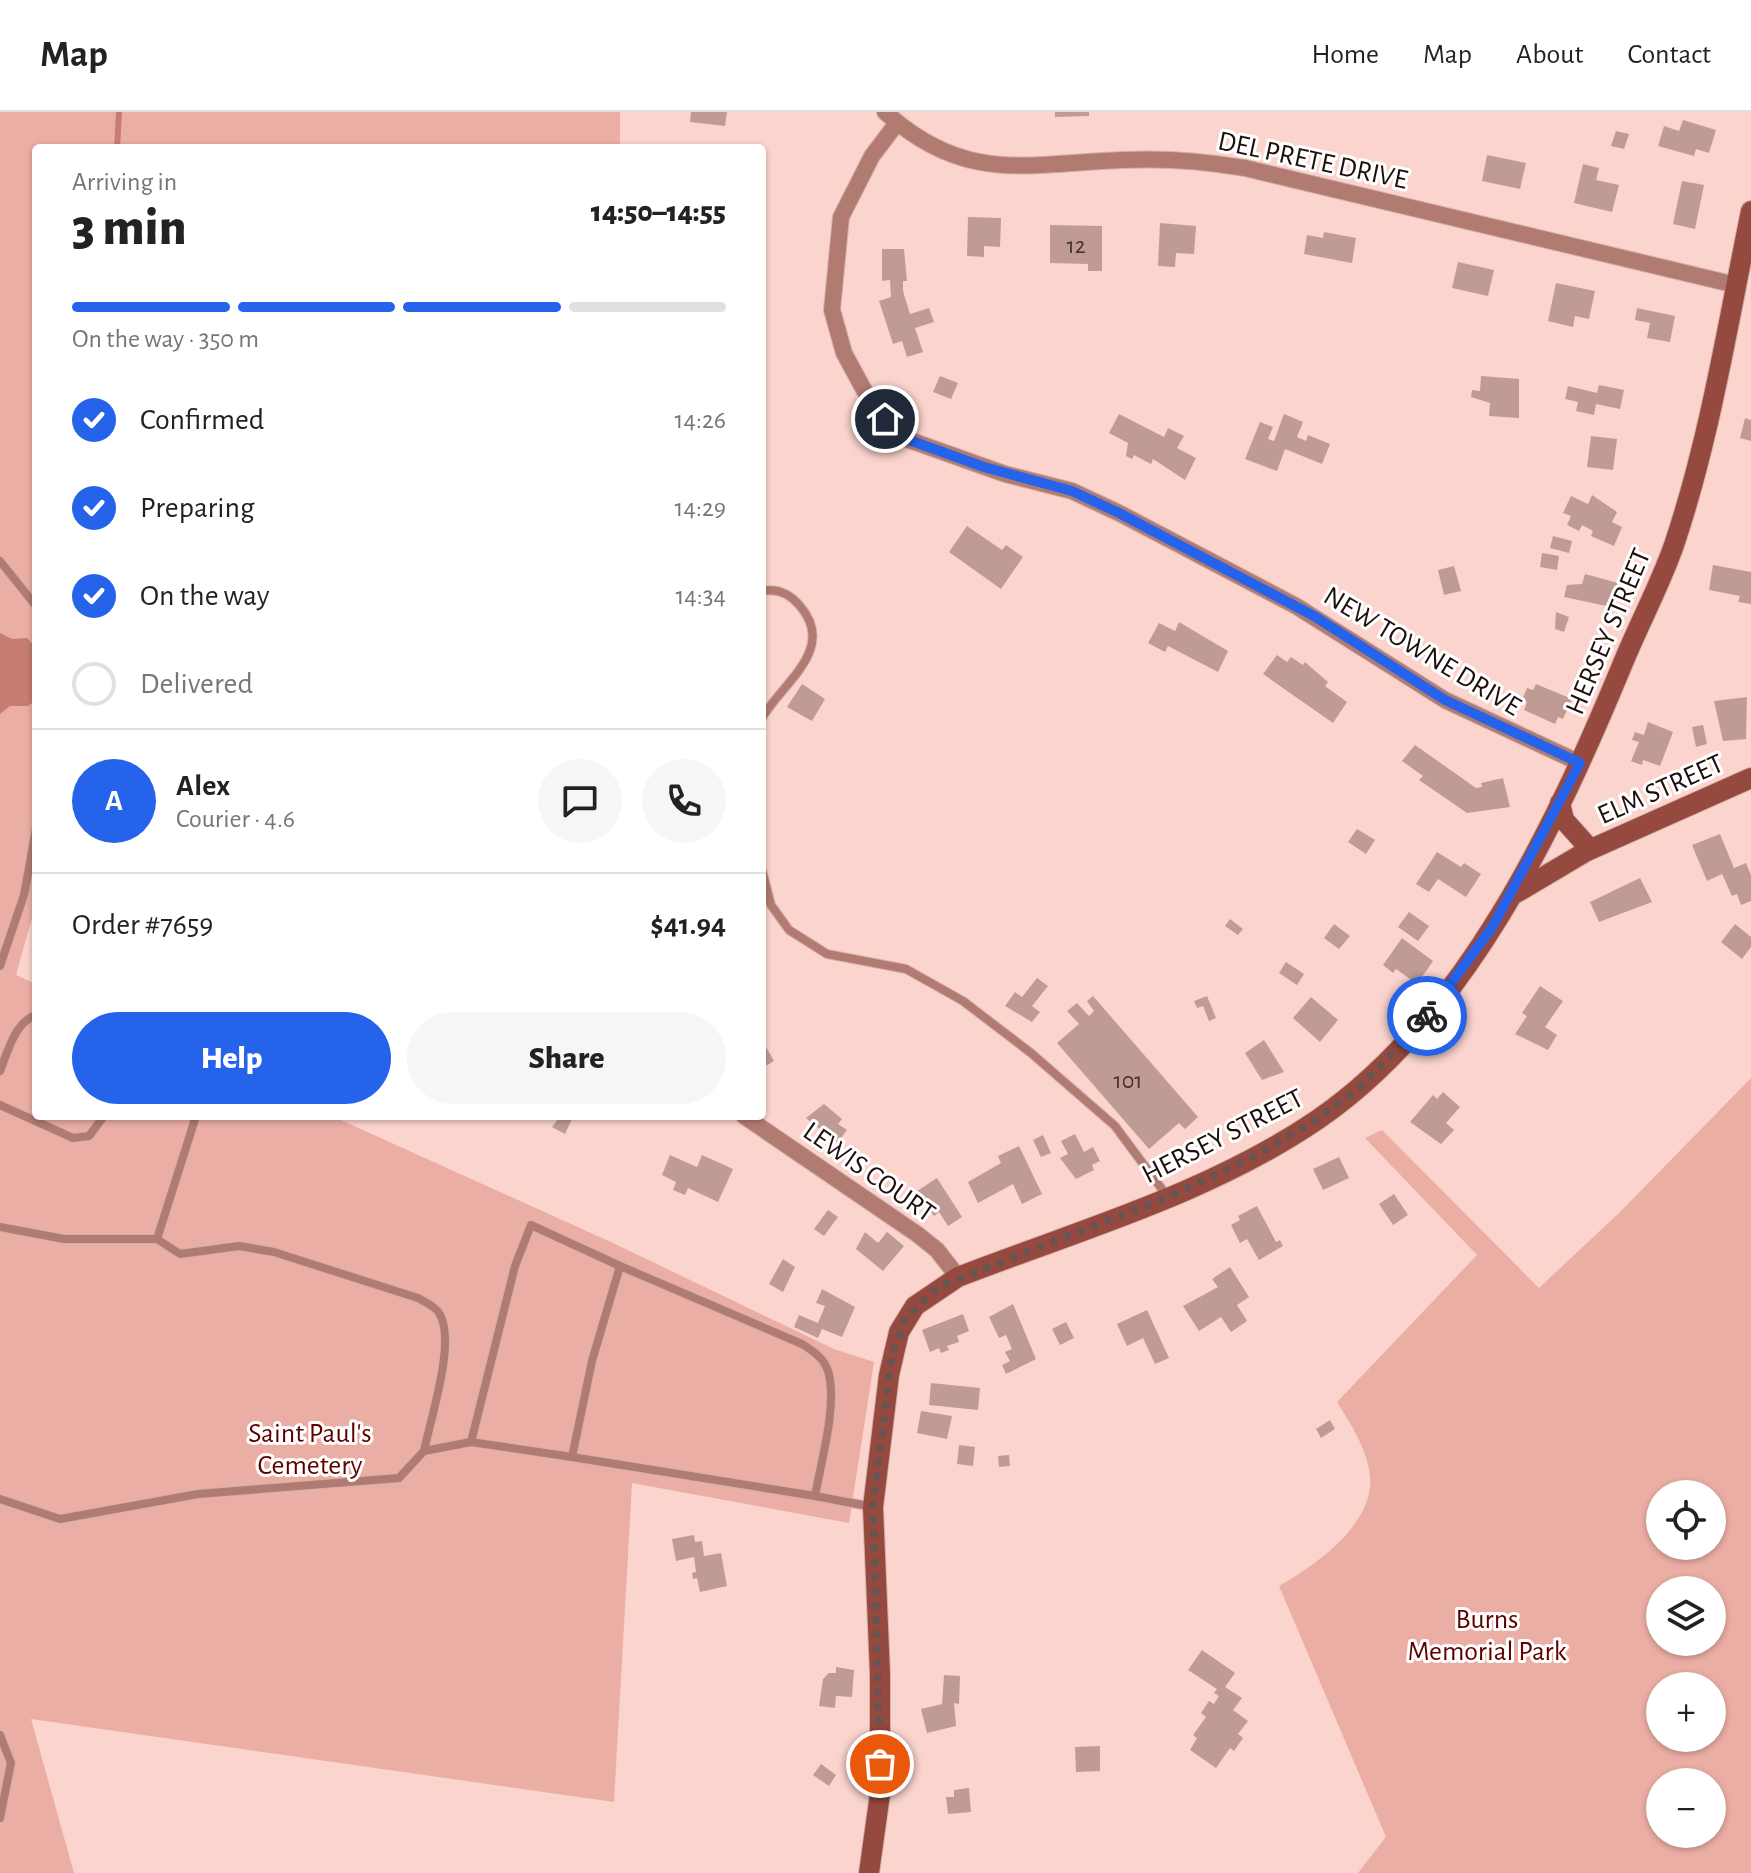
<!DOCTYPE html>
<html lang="en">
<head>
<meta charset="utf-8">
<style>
	:root { --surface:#fff; --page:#f6f6f6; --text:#222; --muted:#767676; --line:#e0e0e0; --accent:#2563eb }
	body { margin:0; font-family:"Alegreya Sans",sans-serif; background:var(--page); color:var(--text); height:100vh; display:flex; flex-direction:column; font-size:30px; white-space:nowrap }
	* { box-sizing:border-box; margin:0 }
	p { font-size:26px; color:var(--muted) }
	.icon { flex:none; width:44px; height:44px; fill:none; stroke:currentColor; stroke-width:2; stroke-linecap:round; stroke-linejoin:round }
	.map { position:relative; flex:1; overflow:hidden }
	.sheet { position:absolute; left:32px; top:32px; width:734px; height:976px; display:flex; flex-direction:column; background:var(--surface); border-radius:8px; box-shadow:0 2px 6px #0004 }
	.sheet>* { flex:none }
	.fabs { position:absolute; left:1646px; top:1368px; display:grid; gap:16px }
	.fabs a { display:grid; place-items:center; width:80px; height:80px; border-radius:50%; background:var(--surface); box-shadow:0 2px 6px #0004; font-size:40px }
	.pin { position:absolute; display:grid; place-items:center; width:68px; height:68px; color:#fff; margin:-34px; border:4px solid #fff; border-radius:50%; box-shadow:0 2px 8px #0007 }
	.courier { position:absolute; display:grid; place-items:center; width:80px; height:80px; margin:-40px; border:6px solid #2563eb; border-radius:50%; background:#fff; color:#222; box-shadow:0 2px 10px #0007 }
	.overview em { font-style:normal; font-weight:800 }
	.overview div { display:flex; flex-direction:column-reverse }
	.overview { display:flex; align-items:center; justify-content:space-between; height:136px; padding:0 40px }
	h1 { font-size:52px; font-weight:800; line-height:60px }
	.bar { display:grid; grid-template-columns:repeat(4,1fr); gap:12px 8px; align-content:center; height:96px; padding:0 40px }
	.bar i { height:10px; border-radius:6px; background:var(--line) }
	.bar .current { background:var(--accent) }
	.bar p { grid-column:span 4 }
	.line { display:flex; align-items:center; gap:20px; padding:0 40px; border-top:2px solid var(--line) }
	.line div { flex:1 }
	.round { display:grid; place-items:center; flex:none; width:84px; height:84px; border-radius:42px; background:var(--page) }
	ol { padding:0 40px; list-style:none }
	li { display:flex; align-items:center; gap:24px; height:88px }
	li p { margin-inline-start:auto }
	li .icon { padding:8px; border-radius:50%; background:var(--accent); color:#fff; stroke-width:4 }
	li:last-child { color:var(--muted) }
	li i { width:44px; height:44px; border:4px solid var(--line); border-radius:50% }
	.cta { display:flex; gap:16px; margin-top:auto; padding:16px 40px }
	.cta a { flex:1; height:92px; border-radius:48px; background:var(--accent); color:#fff; font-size:32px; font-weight:800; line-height:92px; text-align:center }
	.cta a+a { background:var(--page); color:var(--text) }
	header { display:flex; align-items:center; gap:48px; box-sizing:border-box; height:112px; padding:0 40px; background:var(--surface); border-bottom:2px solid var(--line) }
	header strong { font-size:38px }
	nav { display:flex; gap:44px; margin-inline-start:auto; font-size:28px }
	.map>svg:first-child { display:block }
	.green { fill:#ebaea4; fill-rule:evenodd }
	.water { fill:#c77d71 }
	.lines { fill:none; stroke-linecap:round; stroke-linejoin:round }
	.stream { stroke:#c77d71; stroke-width:6 }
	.building { fill:#c09b95 }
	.lane-casing { stroke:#d3b1ab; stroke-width:10 }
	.street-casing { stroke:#d3b1ab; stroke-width:18 }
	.secondary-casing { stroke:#d3b1ab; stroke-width:22 }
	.lane { stroke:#b27b72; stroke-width:8 }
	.street { stroke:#b27b72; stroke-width:16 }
	.secondary { stroke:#96493e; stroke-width:20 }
	.done { stroke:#6a5451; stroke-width:8; stroke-dasharray:0 14.4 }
	.route { stroke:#2563eb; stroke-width:10 }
	.labels { text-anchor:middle; stroke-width:6; stroke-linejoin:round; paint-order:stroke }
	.number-label { font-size:24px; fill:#45322f }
	.street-label { font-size:28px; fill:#1c0f0d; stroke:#fff }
	.park-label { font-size:28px; fill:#5f0000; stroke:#fff }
</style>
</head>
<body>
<header>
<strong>Map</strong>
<nav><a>Home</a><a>Map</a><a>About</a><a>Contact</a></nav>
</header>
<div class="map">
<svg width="1751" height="1761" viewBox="0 0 1751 1761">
	<rect width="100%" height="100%" fill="#fbd4ce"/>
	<g class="green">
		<path d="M 0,0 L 620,0 L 620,36 L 36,36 L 36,792 L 16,863 L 36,872 L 36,1004 L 332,1004 L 613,1131 L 834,1237 L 874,1250 L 849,1411 L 632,1371 L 614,1690 L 31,1607 L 74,1761 L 0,1761 Z"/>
		<path d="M 1751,966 L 1751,1761 L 1358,1761 L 1386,1725 L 1279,1474 C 1316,1453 1380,1409 1369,1357 C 1364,1332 1350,1311 1337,1290 L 1477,1143 L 1365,1026 L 1382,1018 L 1539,1176 L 1620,1100 ZM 1712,1382 L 1712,1434 L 1660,1434 L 1660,1382 ZM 1660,1478 L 1712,1478 L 1712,1530 L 1660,1530 ZM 1712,1574 L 1712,1626 L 1660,1626 L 1660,1574 ZM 1712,1670 L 1712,1722 L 1660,1722 L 1660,1670 Z"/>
	</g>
	<path class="water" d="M 0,521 L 12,527 L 27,526 L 36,536 L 36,588 L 28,594 L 10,594 L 0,602 Z"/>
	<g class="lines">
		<path class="stream" d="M 117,36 L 119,0"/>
	</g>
	<g class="building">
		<path d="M 691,0 L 727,0 L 725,14 L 690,10 Z"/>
		<path d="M 1055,0 L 1089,0 L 1089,4 L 1055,5 Z"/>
		<path d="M 1683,8 L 1716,18 L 1709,41 L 1696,37 L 1694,44 L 1658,34 L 1664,14 L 1679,19 Z"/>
		<path d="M 1616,19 L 1629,22 L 1624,37 L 1611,34 Z"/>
		<path d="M 1487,43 L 1526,51 L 1520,77 L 1482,69 Z"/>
		<path d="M 1583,52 L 1599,56 L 1596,68 L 1619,73 L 1612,100 L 1574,91 Z"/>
		<path d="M 1682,69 L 1704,73 L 1695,117 L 1673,112 Z"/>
		<path d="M 968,105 L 1001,106 L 1000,135 L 984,134 L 984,145 L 967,144 Z"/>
		<path d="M 1160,111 L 1196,114 L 1194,142 L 1176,141 L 1175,155 L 1158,154 Z"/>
		<path d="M 1050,113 L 1102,114 L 1102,159 L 1088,159 L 1088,152 L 1050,151 Z"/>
		<path d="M 1324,120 L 1356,126 L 1352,151 L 1304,142 L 1307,123 L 1323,126 Z"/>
		<path d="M 882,137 L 904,137 L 907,169 L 903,169 L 903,179 L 910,202 L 929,196 L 934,210 L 915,216 L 923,240 L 907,245 L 902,229 L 893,232 L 879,189 L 891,185 L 890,168 L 882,169 Z"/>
		<path d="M 1458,150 L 1494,158 L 1488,184 L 1452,176 Z"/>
		<path d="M 1556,171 L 1595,179 L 1589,207 L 1575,204 L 1573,215 L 1548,209 Z"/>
		<path d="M 1637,196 L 1675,204 L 1670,230 L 1647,226 L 1650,211 L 1635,208 Z"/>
		<path d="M 940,264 L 958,271 L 951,287 L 933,280 Z"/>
		<path d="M 1481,264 L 1519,267 L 1519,306 L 1489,304 L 1490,291 L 1471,285 L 1472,278 L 1480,279 Z"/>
		<path d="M 1599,273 L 1624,278 L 1620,297 L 1596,292 L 1594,303 L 1576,299 L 1578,290 L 1565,287 L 1568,274 L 1597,281 Z"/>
		<path d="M 1119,302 L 1164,325 L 1168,316 L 1184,324 L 1177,336 L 1196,346 L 1185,368 L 1153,347 L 1151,352 L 1134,343 L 1132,347 L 1126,344 L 1128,331 L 1109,321 Z"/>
		<path d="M 1284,302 L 1303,310 L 1297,325 L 1306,329 L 1308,323 L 1330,332 L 1322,352 L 1285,337 L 1277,359 L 1245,347 L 1260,310 L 1273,315 L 1268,327 L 1274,329 Z"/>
		<path d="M 1745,306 L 1751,308 L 1751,329 L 1740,326 Z"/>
		<path d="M 1591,324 L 1617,327 L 1613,358 L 1587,355 Z"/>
		<path d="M 1592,383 L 1617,400 L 1612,410 L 1622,415 L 1614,434 L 1591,424 L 1593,419 L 1582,413 L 1579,419 L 1567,413 L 1571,404 L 1563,401 L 1571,384 L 1588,392 Z"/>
		<path d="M 967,414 L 1002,438 L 1006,433 L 1023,445 L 1001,477 L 949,440 Z"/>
		<path d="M 1553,424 L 1572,429 L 1569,441 L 1550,436 Z"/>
		<path d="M 1542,441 L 1559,444 L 1557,458 L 1540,455 Z"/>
		<path d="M 1713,453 L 1751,460 L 1751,492 L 1738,490 L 1740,484 L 1709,478 Z"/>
		<path d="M 1454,454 L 1461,479 L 1444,483 L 1438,458 Z"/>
		<path d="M 1585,462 L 1618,471 L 1611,495 L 1564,485 L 1567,473 L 1582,472 Z"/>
		<path d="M 1556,500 L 1569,505 L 1564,520 L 1555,517 Z"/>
		<path d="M 1179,510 L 1228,539 L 1218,560 L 1168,534 L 1165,540 L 1148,531 L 1159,511 L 1175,519 Z"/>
		<path d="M 1277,543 L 1287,550 L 1291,545 L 1303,553 L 1305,550 L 1328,570 L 1325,574 L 1347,590 L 1333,611 L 1263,562 Z"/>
		<path d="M 802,572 L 825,587 L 812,609 L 787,595 Z"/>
		<path d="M 1536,572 L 1572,587 L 1563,607 L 1558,605 L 1555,612 L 1524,598 L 1527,590 L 1522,588 L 1527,576 L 1533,578 Z"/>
		<path d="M 1747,585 L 1746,627 L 1723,629 L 1714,589 Z"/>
		<path d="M 1648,610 L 1673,620 L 1660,654 L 1643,648 L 1642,653 L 1631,649 L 1639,630 L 1632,628 L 1635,620 L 1644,623 Z"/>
		<path d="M 1703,613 L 1707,632 L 1696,635 L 1692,615 Z"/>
		<path d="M 1415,633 L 1476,676 L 1482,675 L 1481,671 L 1503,666 L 1510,695 L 1467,701 L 1419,668 L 1423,664 L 1402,649 Z"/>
		<path d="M 1357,717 L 1375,728 L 1366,742 L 1348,730 Z"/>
		<path d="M 1720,722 L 1734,756 L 1746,751 L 1751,763 L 1751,789 L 1741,793 L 1737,782 L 1732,784 L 1722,762 L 1707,769 L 1692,733 Z"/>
		<path d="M 1437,740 L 1461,755 L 1464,751 L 1481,762 L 1466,785 L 1438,767 L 1429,780 L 1416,772 Z"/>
		<path d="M 1640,766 L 1652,790 L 1599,810 L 1590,790 Z"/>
		<path d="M 1409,800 L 1429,814 L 1418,829 L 1398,815 Z"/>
		<path d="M 1230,807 L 1243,817 L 1238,823 L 1225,814 Z"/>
		<path d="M 1334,812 L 1350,824 L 1339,837 L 1324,826 Z"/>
		<path d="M 1735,812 L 1751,825 L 1751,835 L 1742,847 L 1721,830 Z"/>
		<path d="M 1402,826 L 1433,849 L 1417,872 L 1396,857 L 1393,861 L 1383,853 Z"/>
		<path d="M 1286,850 L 1304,862 L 1297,873 L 1279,861 Z"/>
		<path d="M 1037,866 L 1048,874 L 1032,894 L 1040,900 L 1032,910 L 1005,894 L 1015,880 L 1022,885 Z"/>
		<path d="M 1540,874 L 1563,889 L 1545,915 L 1557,923 L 1548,938 L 1515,922 L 1527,904 L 1522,901 Z"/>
		<path d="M 1093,884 L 1198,1005 L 1185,1017 L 1179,1011 L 1149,1037 L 1057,931 L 1079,912 L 1067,899 L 1077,891 L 1089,904 L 1094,899 L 1087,889 Z"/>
		<path d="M 1207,884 L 1216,906 L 1209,909 L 1203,894 L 1197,896 L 1194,889 Z"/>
		<path d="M 1311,885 L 1338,908 L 1320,930 L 1293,906 Z"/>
		<path d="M 1264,928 L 1284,960 L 1262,968 L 1245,941 Z"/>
		<path d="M 766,935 L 774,949 L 762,956 L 762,938 Z"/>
		<path d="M 1443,980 L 1460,995 L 1446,1011 L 1454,1018 L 1441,1032 L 1410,1010 L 1433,983 L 1437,987 Z"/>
		<path d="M 824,992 L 842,1007 L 838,1012 L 847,1018 L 837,1031 L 806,1006 Z"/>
		<path d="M 560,1004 L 572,1007 L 565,1022 L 552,1015 Z"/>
		<path d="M 1075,1022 L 1084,1040 L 1093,1035 L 1100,1049 L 1092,1053 L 1094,1058 L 1076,1067 L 1060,1046 L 1068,1042 L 1061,1029 Z"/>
		<path d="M 1043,1023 L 1051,1041 L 1041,1045 L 1033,1028 Z"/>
		<path d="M 1019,1034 L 1042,1082 L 1022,1092 L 1013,1072 L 978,1091 L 968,1070 L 1001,1051 L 998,1044 Z"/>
		<path d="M 670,1043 L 697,1055 L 702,1043 L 733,1057 L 718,1090 L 688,1076 L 685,1083 L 673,1078 L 676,1070 L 662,1063 Z"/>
		<path d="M 1339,1045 L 1349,1066 L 1323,1078 L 1313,1057 Z"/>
		<path d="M 937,1066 L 962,1105 L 948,1114 L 939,1100 L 934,1104 L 917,1079 Z"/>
		<path d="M 1394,1082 L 1408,1103 L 1393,1113 L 1379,1092 Z"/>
		<path d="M 1257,1094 L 1276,1130 L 1280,1128 L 1283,1134 L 1259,1148 L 1247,1127 L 1240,1131 L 1231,1113 L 1240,1108 L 1238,1104 Z"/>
		<path d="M 828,1098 L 838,1105 L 824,1124 L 814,1117 Z"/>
		<path d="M 865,1120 L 878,1131 L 887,1120 L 904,1134 L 883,1159 L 856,1137 Z"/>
		<path d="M 783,1147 L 795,1155 L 783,1180 L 769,1172 Z"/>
		<path d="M 1230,1155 L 1249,1185 L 1237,1193 L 1247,1209 L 1231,1220 L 1221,1205 L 1199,1219 L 1183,1194 L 1218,1175 L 1212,1167 Z"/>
		<path d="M 822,1177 L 855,1195 L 842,1225 L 822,1217 L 818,1226 L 794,1215 L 799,1203 L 818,1211 L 825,1194 L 816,1191 Z"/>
		<path d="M 1013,1192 L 1036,1247 L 1006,1262 L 1002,1253 L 1010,1249 L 1005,1240 L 1012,1237 L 1006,1223 L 999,1226 L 989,1205 Z"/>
		<path d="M 1147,1198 L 1169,1246 L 1155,1252 L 1143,1226 L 1127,1234 L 1117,1212 Z"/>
		<path d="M 963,1202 L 969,1219 L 957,1224 L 959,1230 L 947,1234 L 949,1238 L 941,1241 L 939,1236 L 930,1240 L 922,1218 Z"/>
		<path d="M 1066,1210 L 1074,1226 L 1060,1233 L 1052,1217 Z"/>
		<path d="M 931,1271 L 980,1276 L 978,1298 L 929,1293 Z"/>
		<path d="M 921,1299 L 952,1304 L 947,1327 L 917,1321 Z"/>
		<path d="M 1330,1308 L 1335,1317 L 1321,1326 L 1316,1317 Z"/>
		<path d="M 959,1333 L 975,1335 L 973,1354 L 957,1352 Z"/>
		<path d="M 1009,1343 L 1010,1354 L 999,1355 L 998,1344 Z"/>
		<path d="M 694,1423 L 695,1430 L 702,1429 L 704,1444 L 721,1441 L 727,1474 L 700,1480 L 697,1466 L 693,1467 L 692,1461 L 696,1460 L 694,1445 L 676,1449 L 672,1427 Z"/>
		<path d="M 1202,1538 L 1235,1561 L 1225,1575 L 1242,1586 L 1233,1598 L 1248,1609 L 1238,1622 L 1243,1626 L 1234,1639 L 1230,1636 L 1216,1656 L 1190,1638 L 1197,1626 L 1193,1623 L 1206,1605 L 1201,1601 L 1209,1589 L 1214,1592 L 1219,1584 L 1214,1581 L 1217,1577 L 1188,1558 Z"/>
		<path d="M 836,1555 L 854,1558 L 852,1585 L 836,1584 L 835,1596 L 819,1594 L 823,1567 L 829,1561 L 836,1561 Z"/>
		<path d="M 944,1563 L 960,1564 L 959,1592 L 954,1591 L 956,1614 L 927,1621 L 921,1597 L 942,1592 Z"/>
		<path d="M 1100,1634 L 1100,1659 L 1076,1660 L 1075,1635 Z"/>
		<path d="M 821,1652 L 836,1663 L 829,1674 L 813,1663 Z"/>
		<path d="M 969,1676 L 971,1700 L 948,1702 L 946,1685 L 954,1685 L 954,1678 Z"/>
	</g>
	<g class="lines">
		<defs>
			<g id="lane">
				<path d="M 0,449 L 36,494"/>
				<path d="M 762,479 C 778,476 790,482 800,494 C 837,537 783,570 762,606"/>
				<path d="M 762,758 L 771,793 L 789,818 L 827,842 L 906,857 L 963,889 L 1031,941 L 1115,1014 L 1167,1084"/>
				<path d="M 0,854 L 24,783 L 36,717"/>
				<path d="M 0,959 C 8,939 15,910 36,903"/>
				<path d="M 0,993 L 73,1026 L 89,1024 L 104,1004"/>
				<path d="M 196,1004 L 157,1127 L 180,1142 L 239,1134 L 274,1140 L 418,1186 C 425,1190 435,1194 439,1201 C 457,1228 430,1308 424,1339"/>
				<path d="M 0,1115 L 64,1127 L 157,1127"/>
				<path d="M 572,1345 L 815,1384 C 821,1350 838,1291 828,1259 C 824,1246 813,1239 802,1232 L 620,1154"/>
				<path d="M 815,1384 L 873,1395"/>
				<path d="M 0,1387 L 60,1407 L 198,1382 L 399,1366 L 424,1339 L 471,1330 L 515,1154 L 531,1113 L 620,1154 L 592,1249 L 572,1345 L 471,1330"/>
				<path d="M 0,1623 L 11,1651 L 0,1706"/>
			</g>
			<g id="street">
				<path d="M 885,0 C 965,72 1026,52 1122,48 C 1163,46 1204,49 1245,56 L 1736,173"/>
				<path d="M 897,11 L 872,44 L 841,105 L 832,198 L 844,241 L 864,278 L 898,324 L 1005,362 L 1072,379 L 1119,401 L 1296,494 L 1445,588 L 1580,651"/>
				<path d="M 744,1004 L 917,1122 L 937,1138 L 958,1165"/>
			</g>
			<g id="secondary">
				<path d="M 1560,691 L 1564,708 L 1590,737"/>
				<path d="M 1516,781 L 1587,739 L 1751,666"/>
				<path d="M 869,1761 L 880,1682 L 880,1562 L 873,1395 L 889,1263 L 899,1220 L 915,1194 L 958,1165 C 1079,1118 1208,1082 1317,1008 C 1466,906 1556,713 1623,551 C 1639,512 1660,473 1674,433 C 1710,326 1728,211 1751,99"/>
			</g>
		</defs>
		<use href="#lane" class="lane-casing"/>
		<use href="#street" class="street-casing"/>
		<use href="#secondary" class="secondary-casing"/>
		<use href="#lane" class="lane"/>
		<use href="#street" class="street"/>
		<use href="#secondary" class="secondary"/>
	</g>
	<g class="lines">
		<path class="done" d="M 880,1652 L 873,1395 L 892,1243 L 906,1206 L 938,1175 L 1168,1085 L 1257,1043 L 1316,1008 L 1363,973 L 1427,904"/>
		<path class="route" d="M 885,307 L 898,324 L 984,355 L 1072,379 L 1119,401 L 1314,504 L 1445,588 L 1580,651 L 1493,814 L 1427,904"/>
	</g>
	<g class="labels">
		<g class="number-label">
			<text x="1076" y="141">12</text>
			<text x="1128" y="976">101</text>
		</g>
		<g class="street-label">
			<text transform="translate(1313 47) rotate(12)" y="10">DEL PRETE DRIVE</text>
			<text transform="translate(1607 519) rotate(-67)" y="10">HERSEY STREET</text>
			<text transform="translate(1423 538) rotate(31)" y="10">NEW TOWNE DRIVE</text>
			<text transform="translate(1660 676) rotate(-24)" y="10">ELM STREET</text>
			<text transform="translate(1222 1023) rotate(-27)" y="10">HERSEY STREET</text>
			<text transform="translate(870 1059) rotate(35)" y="10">LEWIS COURT</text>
		</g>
		<g class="park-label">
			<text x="310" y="1330">Saint Paul's<tspan x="310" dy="32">Cemetery</tspan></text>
			<text x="1487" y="1516">Burns<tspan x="1487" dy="32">Memorial Park</tspan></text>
		</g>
	</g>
</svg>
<div class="fabs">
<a><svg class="icon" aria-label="locate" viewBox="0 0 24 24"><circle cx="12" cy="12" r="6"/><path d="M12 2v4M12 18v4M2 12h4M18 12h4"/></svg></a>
<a><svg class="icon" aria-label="layers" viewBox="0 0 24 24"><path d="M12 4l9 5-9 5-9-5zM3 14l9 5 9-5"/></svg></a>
<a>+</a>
<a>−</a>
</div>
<div class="pin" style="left:880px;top:1652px;background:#ea580c"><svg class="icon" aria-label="bag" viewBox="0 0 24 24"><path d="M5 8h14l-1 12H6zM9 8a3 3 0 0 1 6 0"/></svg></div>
<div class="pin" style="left:885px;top:307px;background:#1f2937"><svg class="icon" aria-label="home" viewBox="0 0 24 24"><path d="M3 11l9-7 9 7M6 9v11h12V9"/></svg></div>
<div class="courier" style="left:1427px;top:904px"><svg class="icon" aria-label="bike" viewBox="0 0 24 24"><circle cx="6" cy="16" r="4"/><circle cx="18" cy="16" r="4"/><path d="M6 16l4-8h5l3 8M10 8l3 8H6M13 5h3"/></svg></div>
<section class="sheet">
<div class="overview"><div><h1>3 min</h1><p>Arriving in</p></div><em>14:50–14:55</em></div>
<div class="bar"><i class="current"></i><i class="current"></i><i class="current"></i><i></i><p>On the way · 350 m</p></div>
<ol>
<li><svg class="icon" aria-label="check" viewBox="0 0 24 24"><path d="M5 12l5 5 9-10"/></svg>Confirmed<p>14:26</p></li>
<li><svg class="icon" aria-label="check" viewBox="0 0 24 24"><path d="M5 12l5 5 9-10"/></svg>Preparing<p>14:29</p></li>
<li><svg class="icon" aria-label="check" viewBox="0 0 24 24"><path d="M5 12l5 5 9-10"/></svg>On the way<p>14:34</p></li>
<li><i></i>Delivered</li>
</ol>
<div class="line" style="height:144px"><b class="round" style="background:var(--accent);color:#fff">A</b><div><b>Alex</b><p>Courier · 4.6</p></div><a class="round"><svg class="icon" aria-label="chat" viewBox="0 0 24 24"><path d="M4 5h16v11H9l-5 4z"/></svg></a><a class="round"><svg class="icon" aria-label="phone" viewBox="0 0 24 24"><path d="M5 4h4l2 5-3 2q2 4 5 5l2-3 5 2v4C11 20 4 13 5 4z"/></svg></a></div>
<div class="line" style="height:104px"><div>Order #7659</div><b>$41.94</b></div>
<div class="cta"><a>Help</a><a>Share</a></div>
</section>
</div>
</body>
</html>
